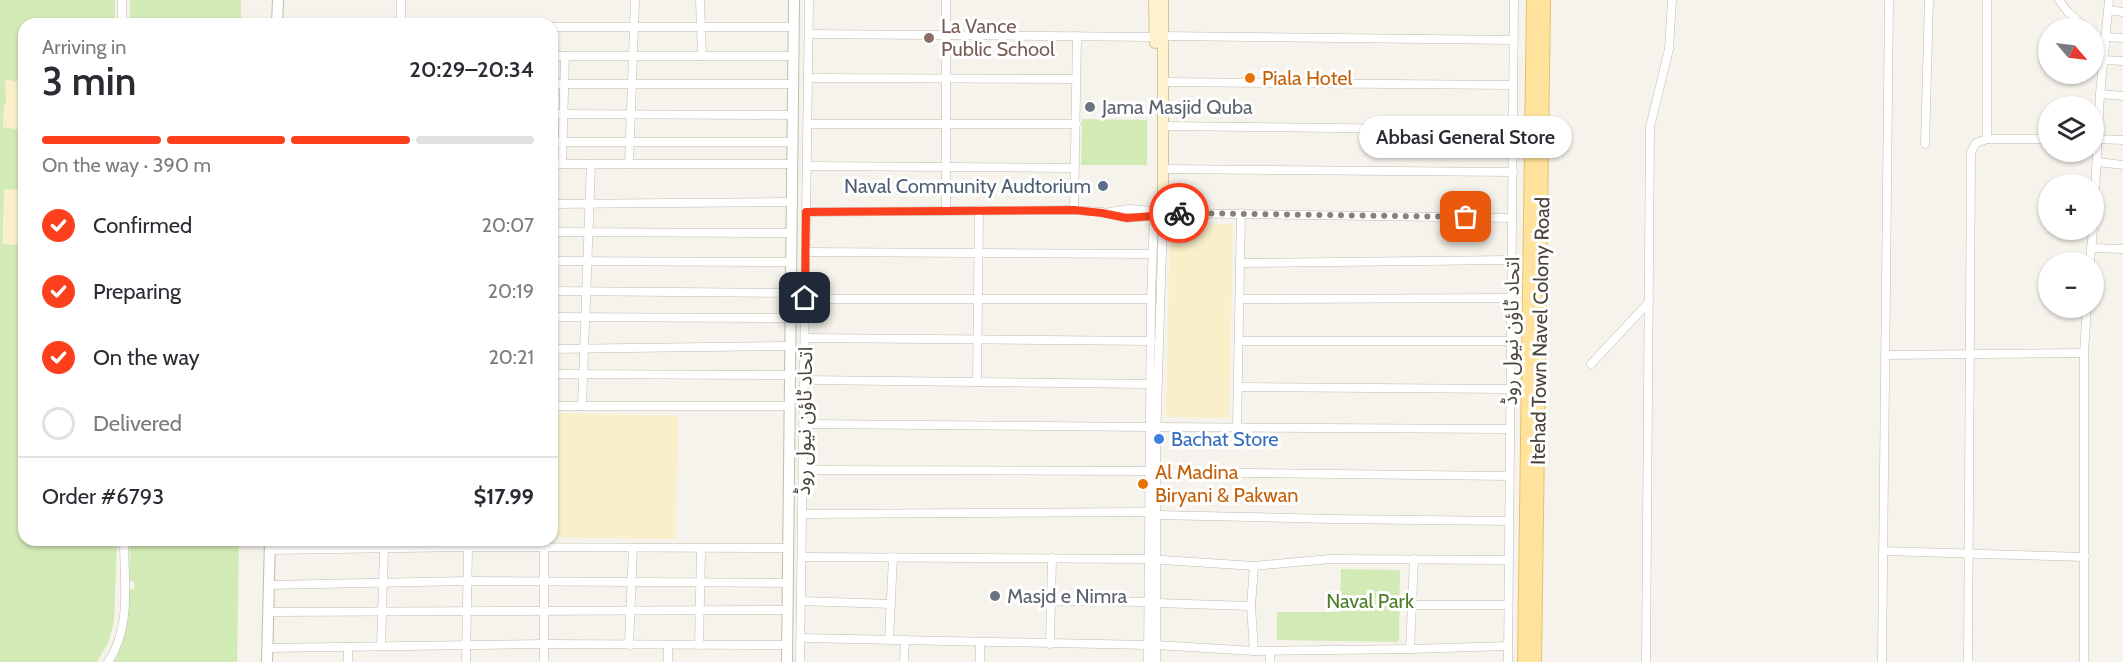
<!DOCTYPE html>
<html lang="en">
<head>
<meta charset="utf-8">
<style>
	:root { --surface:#fff; --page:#f7f7f7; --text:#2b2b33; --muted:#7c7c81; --line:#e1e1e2; --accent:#fc3f1d }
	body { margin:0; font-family:Cabin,"Noto Sans Arabic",sans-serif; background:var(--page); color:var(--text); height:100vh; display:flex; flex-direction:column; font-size:22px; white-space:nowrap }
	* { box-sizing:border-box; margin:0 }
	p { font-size:20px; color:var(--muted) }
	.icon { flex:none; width:33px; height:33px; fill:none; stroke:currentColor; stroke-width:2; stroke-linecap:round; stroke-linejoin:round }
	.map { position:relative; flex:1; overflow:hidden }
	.side { position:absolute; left:18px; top:18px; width:540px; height:528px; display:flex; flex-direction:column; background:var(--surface); border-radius:18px; box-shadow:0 2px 4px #0004 }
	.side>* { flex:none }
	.needle { width:39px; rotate:118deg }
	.fabs { position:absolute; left:2038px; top:18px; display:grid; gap:12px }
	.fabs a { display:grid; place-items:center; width:66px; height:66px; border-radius:50%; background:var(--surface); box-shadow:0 2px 4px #0004; font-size:30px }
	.pin { position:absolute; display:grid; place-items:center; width:51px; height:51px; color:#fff; margin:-26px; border-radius:12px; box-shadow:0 3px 9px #0006 }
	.courier { position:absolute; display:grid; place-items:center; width:60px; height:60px; margin:-30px; border:4px solid #fc3f1d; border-radius:50%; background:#fff; color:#222; box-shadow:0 2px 8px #0007 }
	.bubble { position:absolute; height:42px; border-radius:21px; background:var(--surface); box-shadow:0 2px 4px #0004; font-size:20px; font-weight:600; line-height:42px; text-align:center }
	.summary em { font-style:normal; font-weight:600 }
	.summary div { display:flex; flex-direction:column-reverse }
	.summary { display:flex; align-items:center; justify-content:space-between; height:102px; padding:0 24px }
	h1 { font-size:39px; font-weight:600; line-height:45px }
	.bar { display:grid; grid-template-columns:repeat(4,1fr); gap:9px 6px; align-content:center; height:72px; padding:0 24px }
	.bar i { height:8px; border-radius:4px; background:var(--line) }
	.bar .selected { background:var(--accent) }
	.bar p { grid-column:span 4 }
	.line { display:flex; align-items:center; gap:15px; padding:0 24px; border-top:2px solid var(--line) }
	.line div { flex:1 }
	ol { padding:0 24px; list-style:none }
	li { display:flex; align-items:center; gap:18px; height:66px }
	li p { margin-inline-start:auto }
	li .icon { padding:6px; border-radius:50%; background:var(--accent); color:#fff; stroke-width:4 }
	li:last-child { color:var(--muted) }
	li i { width:33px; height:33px; border:3px solid var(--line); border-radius:50% }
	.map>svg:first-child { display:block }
	.green { fill:#d2eab5 }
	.sand { fill:#f9efc9 }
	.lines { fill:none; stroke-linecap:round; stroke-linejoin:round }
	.minor-casing { stroke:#c2bbae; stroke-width:9 }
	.tertiary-casing { stroke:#c2bbae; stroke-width:12 }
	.secondary-casing { stroke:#d6c79b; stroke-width:12 }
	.primary-casing { stroke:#e6c16a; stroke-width:14 }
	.minor { stroke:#fff; stroke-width:8 }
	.tertiary { stroke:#fff; stroke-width:10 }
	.secondary { stroke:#fff3cd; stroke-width:10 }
	.primary { stroke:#ffe39c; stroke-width:12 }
	.done { stroke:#878178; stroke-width:6; stroke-dasharray:0 10.8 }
	.route { stroke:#fc3f1d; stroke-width:8 }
	.education-dot { fill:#8d6e63; stroke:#fff; stroke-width:2 }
	.food-dot { fill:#e8710a; stroke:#fff; stroke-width:2 }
	.worship-dot { fill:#6b7280; stroke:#fff; stroke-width:2 }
	.service-dot { fill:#5c6f8a; stroke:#fff; stroke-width:2 }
	.shop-dot { fill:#3f7fe0; stroke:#fff; stroke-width:2 }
	.labels { text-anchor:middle; stroke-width:6; stroke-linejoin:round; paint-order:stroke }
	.education-label { font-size:20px; fill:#785e54; stroke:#fff; text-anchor:start }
	.food-label { font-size:20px; fill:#c56008; stroke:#fff; text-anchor:start }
	.worship-label { font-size:20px; fill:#5b616d; stroke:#fff; text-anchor:start }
	.service-label { font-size:20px; fill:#4e5e75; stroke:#fff; text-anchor:end }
	.street-label { font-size:20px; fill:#4b4439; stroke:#fff }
	.shop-label { font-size:20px; fill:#366cbe; stroke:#fff; text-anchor:start }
	.park-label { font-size:20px; fill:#4a7f2a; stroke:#fff }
</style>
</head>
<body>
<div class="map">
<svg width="2123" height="662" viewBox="0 0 2123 662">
	<rect width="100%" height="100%" fill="#f6f3ec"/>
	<g class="green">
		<path d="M 0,0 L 115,0 L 115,24 L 24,24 L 24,82 L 6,80 L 6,105 L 4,105 L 3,127 L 24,130 L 24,190 L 4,190 L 3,244 L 24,245 L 24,540 L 117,540 L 114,622 L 108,643 L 97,662 L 0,662 Z"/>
		<rect x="130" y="0" width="111" height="24"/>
		<path d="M 1082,119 L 1147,120 L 1147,165 L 1081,165 Z"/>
		<path d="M 130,540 L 239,540 L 237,662 L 114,662 C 127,639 129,616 129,590 L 135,588 L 134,582 L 129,579 Z"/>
		<path d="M 1341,569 L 1400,570 L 1399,642 L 1277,640 L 1277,612 L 1340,612 Z"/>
	</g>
	<g class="sand">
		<path d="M 5,80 L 24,82 L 24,130 L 3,127 L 4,105 L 6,104 Z"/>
		<path d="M 4,189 L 24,190 L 24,245 L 3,244 Z"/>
		<path d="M 1170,223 L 1233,224 L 1229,418 L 1166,417 Z"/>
		<path d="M 552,413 L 678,416 L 675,539 L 552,537 Z"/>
	</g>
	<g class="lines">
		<defs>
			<g id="minor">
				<path d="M 122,0 L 122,24"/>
				<path d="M 700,0 L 702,56"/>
				<path d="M 946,0 L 946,210"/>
				<path d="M 2059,0 L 2067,11 L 2086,28"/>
				<path d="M 2108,10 L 2123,12"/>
				<path d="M 401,24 L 401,0"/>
				<path d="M 552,27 L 794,27"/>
				<path d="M 809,34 L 1155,37"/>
				<path d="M 1162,36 L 1514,40"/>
				<path d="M 2094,36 L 2105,47"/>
				<path d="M 2105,37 L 2123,38"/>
				<path d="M 552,56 L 794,56"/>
				<path d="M 2104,60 L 2123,61"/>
				<path d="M 808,78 L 1076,79"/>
				<path d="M 1162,82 L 1513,85"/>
				<path d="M 552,84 L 793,84"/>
				<path d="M 2100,94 L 2123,96"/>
				<path d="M 552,114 L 793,115"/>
				<path d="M 808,124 L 1076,124"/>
				<path d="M 1163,126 L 1513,130"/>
				<path d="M 1987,139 L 1987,0"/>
				<path d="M 2095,139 L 2123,140"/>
				<path d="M 552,142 L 793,142"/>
				<path d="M 1925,144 L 1929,0"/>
				<path d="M 2098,162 L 2123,165"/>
				<path d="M 552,164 L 792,164"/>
				<path d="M 562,164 L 565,56"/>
				<path d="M 629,164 L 635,0"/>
				<path d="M 807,166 L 1075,168"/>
				<path d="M 1162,169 L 1513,172"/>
				<path d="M 552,204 L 792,202"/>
				<path d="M 1074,210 L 1077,36"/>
				<path d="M 2094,211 L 2100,94 L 2109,0"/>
				<path d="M 806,212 L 1074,210 L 1102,212 L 1127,218 L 1153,216"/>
				<path d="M 1110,212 L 1129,209 L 1153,211"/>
				<path d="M 1164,213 L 1512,218"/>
				<path d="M 552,232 L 792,233"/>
				<path d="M 2091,248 L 2123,249"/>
				<path d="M 806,252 L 1152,254"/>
				<path d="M 552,261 L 791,262"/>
				<path d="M 2090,262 L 2093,230"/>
				<path d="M 1240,263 L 1511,260"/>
				<path d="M 552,291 L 791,293"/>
				<path d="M 805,299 L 1151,299"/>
				<path d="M 1240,299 L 1511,298"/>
				<path d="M 552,317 L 791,318"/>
				<path d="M 805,338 L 1151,341"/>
				<path d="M 1239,341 L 1511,341"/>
				<path d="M 552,349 L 790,346"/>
				<path d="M 1885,355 L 2084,353"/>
				<path d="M 1591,364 L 1649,302"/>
				<path d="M 552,374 L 790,375"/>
				<path d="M 804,380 L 1150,384"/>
				<path d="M 977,382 L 979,210"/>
				<path d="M 1238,387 L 1510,389"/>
				<path d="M 552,406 L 790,406"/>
				<path d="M 582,406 L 591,164"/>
				<path d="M 804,424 L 1149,427"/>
				<path d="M 1237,426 L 1241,213"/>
				<path d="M 1157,427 L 1509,429"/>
				<path d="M 803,470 L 1148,471"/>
				<path d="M 1157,472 L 1509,476"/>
				<path d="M 802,514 L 1148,512"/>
				<path d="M 1156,515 L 1333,519 L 1508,521"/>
				<path d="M 270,550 L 468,547 L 788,548"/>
				<path d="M 1883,551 L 2085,557"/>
				<path d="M 802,557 L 1148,559 L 1254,566 L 1330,559 L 1508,560"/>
				<path d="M 269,585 L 467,581 L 788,583"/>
				<path d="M 801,601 L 891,604"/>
				<path d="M 1051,601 L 1149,602"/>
				<path d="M 1156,603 L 1251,606"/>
				<path d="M 1412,605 L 1508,605"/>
				<path d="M 268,612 L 787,610"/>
				<path d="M 801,638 L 1148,645"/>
				<path d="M 889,640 L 893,557"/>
				<path d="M 1050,644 L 1052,558"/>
				<path d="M 629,645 L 633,548"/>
				<path d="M 699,645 L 701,549"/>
				<path d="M 1156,645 L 1254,651 L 1410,649 L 1508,646"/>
				<path d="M 381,646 L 384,549"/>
				<path d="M 267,648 L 544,644 L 787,645"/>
				<path d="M 1410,649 L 1414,559"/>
				<path d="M 1254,651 L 1251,606 L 1254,566"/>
				<path d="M 108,662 C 132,627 124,581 124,540"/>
				<path d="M 348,662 L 348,647"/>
				<path d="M 466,662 L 468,547"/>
				<path d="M 544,662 L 544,548"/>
				<path d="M 668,662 L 668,645"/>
				<path d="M 800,662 L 809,0"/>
				<path d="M 904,662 L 905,640"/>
				<path d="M 980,662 L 980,642"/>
				<path d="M 1148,662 L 1151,299 L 1154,217"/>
				<path d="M 1156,662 L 1156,441 L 1163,217"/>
				<path d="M 1270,662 L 1270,651"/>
				<path d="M 1508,662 L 1514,0"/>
				<path d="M 1646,662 L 1650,127 L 1669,49 L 1672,0"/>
				<path d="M 1882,662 L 1889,0"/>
				<path d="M 1968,662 L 1971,152 L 1976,143 L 1987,139 L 2049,139"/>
				<path d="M 2084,662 L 2084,353 L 2087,308"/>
			</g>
			<g id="tertiary">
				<path d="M 277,24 L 278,0"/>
				<path d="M 267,662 L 270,540"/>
				<path d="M 787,662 L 794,0"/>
			</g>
			<g id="secondary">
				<path d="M 1154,0 L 1155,43"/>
				<path d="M 1163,210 L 1163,0"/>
			</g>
			<g id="primary">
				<path d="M 1524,662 L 1533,0"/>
				<path d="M 1535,662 L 1544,0"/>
			</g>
		</defs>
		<use href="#minor" class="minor-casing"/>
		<use href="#tertiary" class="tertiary-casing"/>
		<use href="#secondary" class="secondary-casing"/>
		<use href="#primary" class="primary-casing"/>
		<use href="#minor" class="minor"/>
		<use href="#tertiary" class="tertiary"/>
		<use href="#secondary" class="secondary"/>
		<use href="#primary" class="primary"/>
	</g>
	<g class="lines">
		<path class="done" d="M 1179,213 L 1466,217"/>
		<path class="route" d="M 805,298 L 806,212 L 1074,210 L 1102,213 L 1127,218 L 1153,216 L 1157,219 L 1160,219 L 1164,213 L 1179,213"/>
	</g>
	<circle class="education-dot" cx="929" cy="38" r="6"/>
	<g class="food-dot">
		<circle cx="1250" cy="78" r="6"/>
		<circle cx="1143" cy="484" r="6"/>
	</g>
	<g class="worship-dot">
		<circle cx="1090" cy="107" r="6"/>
		<circle cx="995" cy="596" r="6"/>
	</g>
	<circle class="service-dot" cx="1103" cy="186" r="6"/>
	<circle class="shop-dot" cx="1159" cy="439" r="6"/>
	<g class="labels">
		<g class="education-label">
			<text x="941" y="33">La Vance<tspan x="941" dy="23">Public School</tspan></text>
		</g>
		<g class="food-label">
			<text x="1262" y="85">Piala Hotel</text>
			<text x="1155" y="479">Al Madina<tspan x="1155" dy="23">Biryani &amp; Pakwan</tspan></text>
		</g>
		<g class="worship-label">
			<text x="1102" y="114">Jama Masjid Quba</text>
			<text x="1007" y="603">Masjd e Nimra</text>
		</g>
		<g class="service-label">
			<text x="1091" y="193">Naval Community Audtorium</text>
		</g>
		<g class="street-label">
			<text transform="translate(1511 331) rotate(-89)" y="7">اتحاد ٹاؤن نیول روڈ</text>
			<text transform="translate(1540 331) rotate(-89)" y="7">Itehad Town Navel Colony Road</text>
			<text transform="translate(804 421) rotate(-89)" y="7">اتحاد ٹاؤن نیول روڈ</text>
		</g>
		<g class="shop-label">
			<text x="1171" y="446">Bachat Store</text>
		</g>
		<g class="park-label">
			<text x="1370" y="608">Naval Park</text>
		</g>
	</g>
</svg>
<div class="fabs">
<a><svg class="needle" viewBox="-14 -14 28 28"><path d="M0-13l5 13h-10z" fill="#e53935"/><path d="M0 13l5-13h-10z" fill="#7c7c81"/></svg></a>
<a><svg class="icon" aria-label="layers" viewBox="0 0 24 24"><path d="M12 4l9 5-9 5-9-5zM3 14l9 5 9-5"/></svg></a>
<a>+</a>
<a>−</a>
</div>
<div class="pin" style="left:1466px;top:217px;background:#ea580c"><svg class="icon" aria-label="bag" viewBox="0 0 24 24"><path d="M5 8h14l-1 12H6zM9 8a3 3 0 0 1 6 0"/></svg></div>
<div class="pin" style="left:805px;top:298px;background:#1f2937"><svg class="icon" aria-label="home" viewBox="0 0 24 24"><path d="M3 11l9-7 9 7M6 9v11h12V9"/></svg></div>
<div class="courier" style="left:1179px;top:213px"><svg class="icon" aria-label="bike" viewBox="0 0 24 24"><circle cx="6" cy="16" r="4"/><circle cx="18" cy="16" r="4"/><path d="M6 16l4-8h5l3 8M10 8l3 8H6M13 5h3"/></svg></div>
<div class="bubble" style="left:1359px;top:116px;width:213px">Abbasi General Store</div>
<section class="side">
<div class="summary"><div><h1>3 min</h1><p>Arriving in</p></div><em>20:29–20:34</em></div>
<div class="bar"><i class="selected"></i><i class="selected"></i><i class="selected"></i><i></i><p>On the way · 390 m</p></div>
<ol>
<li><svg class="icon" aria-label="check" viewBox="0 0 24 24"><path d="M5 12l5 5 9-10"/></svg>Confirmed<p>20:07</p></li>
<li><svg class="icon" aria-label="check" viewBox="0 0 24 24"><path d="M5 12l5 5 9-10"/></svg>Preparing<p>20:19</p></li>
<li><svg class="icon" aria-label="check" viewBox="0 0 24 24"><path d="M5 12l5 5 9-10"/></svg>On the way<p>20:21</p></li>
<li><i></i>Delivered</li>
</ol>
<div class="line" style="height:78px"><div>Order #6793</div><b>$17.99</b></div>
</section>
</div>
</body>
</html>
